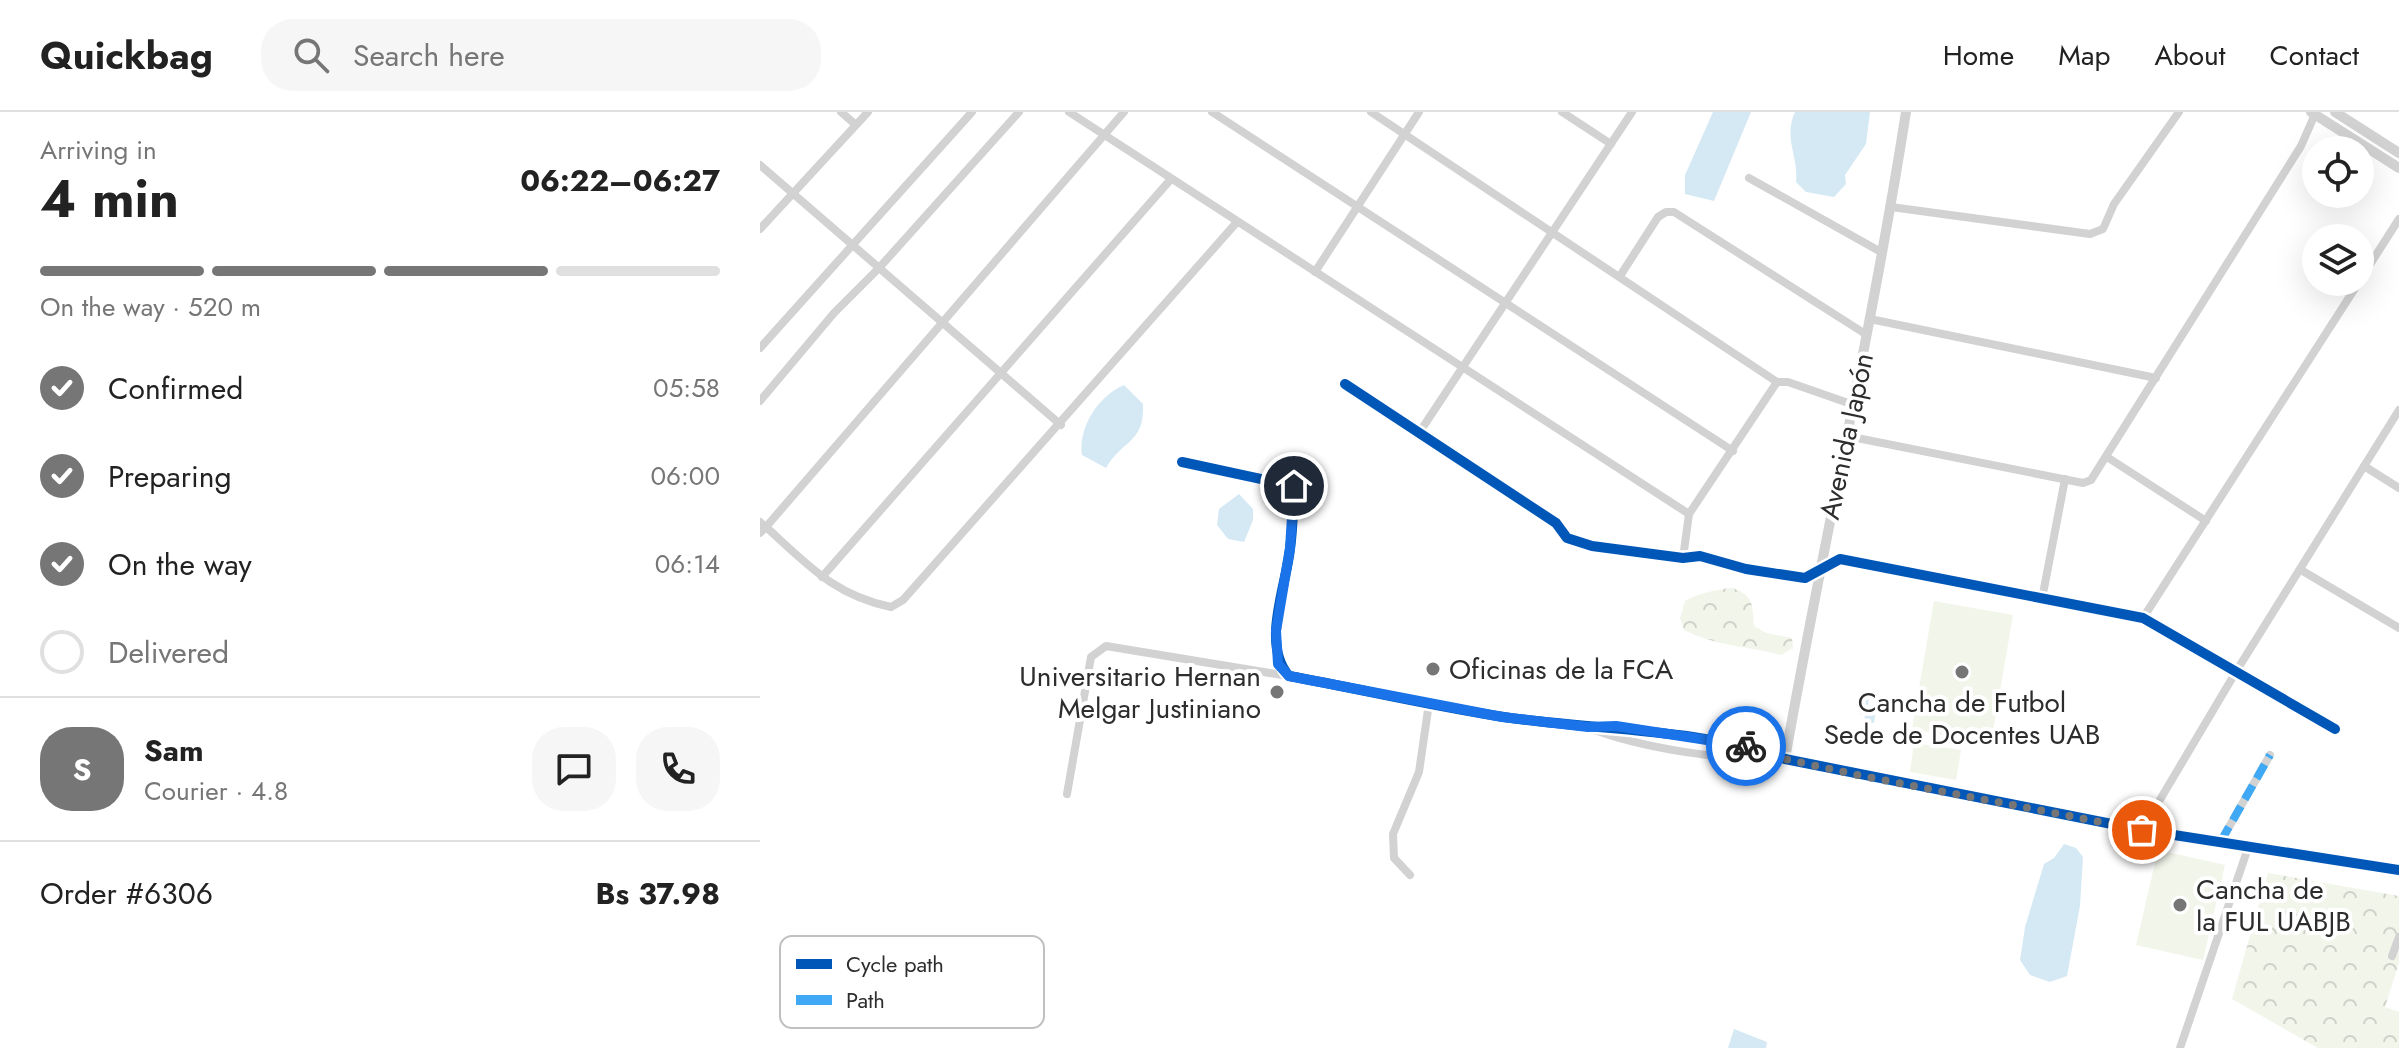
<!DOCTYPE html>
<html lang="en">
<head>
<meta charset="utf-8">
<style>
	:root { --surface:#fff; --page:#f6f6f6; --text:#222; --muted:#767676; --line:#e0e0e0; --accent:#767676 }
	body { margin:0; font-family:Jost,sans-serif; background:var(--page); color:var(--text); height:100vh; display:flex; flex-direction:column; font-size:30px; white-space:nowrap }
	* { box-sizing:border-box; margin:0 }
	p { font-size:26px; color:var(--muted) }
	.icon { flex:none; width:44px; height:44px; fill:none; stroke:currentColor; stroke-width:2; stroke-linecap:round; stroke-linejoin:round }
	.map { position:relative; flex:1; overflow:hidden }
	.side { display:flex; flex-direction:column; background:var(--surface); width:760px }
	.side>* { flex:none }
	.fabs { position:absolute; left:1542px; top:24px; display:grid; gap:16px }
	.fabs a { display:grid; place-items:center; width:72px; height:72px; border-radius:50%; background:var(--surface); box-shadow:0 8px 32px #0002; font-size:40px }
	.pin { position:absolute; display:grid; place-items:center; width:68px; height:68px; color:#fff; margin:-34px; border:4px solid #fff; border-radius:50%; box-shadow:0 2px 8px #0007 }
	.courier { position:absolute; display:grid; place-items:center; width:80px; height:80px; margin:-40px; border:6px solid #1a73e8; border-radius:50%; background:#fff; color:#222; box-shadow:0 2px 10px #0007 }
	.head em { font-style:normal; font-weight:700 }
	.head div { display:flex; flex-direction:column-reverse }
	.head { display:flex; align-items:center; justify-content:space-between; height:136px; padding:0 40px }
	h1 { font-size:52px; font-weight:700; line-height:60px }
	.bar { display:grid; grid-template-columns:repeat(4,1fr); gap:12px 8px; align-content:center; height:96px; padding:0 40px }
	.bar i { height:10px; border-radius:6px; background:var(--line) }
	.bar .selected { background:var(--accent) }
	.bar p { grid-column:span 4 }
	.line { display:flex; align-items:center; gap:20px; padding:0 40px; border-top:2px solid var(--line) }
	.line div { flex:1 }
	.round { display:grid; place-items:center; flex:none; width:84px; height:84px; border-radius:32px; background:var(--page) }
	ol { padding:0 40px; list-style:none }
	li { display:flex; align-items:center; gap:24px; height:88px }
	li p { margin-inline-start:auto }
	li .icon { padding:8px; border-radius:50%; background:var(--accent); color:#fff; stroke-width:4 }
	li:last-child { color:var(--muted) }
	li i { width:44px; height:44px; border:4px solid var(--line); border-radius:50% }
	header { display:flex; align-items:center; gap:48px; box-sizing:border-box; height:112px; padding:0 40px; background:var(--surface); border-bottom:2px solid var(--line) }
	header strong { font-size:38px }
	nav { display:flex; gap:44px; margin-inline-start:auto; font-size:28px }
	.search { width:560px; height:72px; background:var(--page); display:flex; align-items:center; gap:20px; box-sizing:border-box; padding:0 28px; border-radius:32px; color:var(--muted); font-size:30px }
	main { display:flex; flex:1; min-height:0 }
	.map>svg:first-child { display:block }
	.forest { fill:url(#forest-crowns) }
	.garden { fill:#f1f5ea }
	.water { fill:#d5e9f4 }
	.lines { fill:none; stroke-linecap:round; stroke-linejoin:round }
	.minor { stroke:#d2d2d2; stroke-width:8 }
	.tertiary { stroke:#d2d2d2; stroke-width:10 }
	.quiet { stroke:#3fa9f5; stroke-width:8; stroke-dasharray:16 8; stroke-linecap:butt }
	.cycleway-casing { stroke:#fff; stroke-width:15 }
	.cycleway { stroke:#0057b8; stroke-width:10 }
	.done { stroke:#767676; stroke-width:8; stroke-dasharray:0 14.4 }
	.route { stroke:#1a73e8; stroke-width:10 }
	.poi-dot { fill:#767676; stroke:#fff; stroke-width:3 }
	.labels { text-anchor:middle; stroke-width:8; stroke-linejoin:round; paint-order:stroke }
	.street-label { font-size:28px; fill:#2d2d2d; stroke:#fff }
	.poi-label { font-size:28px; fill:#2d2d2d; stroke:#fff; text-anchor:start }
	.key { fill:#fff; stroke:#c0c0c0; stroke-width:2 }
	.key-label { font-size:22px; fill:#2d2d2d }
</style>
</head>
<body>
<header>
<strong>Quickbag</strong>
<div class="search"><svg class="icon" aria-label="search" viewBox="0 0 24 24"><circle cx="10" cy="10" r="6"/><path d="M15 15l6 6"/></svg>Search here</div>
<nav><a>Home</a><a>Map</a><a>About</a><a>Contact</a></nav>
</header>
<main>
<section class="side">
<div class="head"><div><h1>4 min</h1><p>Arriving in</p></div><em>06:22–06:27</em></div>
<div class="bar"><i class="selected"></i><i class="selected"></i><i class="selected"></i><i></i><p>On the way · 520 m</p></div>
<ol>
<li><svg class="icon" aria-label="check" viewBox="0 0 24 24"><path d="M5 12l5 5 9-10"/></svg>Confirmed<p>05:58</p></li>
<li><svg class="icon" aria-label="check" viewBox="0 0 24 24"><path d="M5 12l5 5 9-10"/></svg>Preparing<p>06:00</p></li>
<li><svg class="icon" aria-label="check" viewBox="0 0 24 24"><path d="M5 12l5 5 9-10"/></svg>On the way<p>06:14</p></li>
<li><i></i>Delivered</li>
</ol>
<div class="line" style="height:144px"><b class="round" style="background:var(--accent);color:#fff">S</b><div><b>Sam</b><p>Courier · 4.8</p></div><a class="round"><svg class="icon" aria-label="chat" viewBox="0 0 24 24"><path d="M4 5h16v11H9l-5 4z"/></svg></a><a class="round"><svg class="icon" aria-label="phone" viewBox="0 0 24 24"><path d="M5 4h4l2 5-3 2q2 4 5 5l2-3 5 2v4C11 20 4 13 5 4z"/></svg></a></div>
<div class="line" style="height:104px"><div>Order #6306</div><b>Bs 37.98</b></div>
</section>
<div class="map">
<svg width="1639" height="936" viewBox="0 0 1639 936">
	<defs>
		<pattern id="forest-crowns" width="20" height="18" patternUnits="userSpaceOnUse" patternTransform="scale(2)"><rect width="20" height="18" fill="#f1f5ea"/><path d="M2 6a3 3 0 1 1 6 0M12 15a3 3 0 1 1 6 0" fill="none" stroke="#cfd2c9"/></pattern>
	</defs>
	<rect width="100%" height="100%" fill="#fff"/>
	<g class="forest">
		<path d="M 972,476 C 995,484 992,493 994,514 L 1006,521 L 1032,526 L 1033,536 L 1021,543 C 987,534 956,534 924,518 L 920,506 L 925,489 C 936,482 958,477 972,476 Z"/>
		<path d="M 1508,761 L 1639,784 L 1639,851 L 1625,895 L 1639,900 L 1639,936 L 1558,936 L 1472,887 Z"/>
	</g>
	<g class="garden">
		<path d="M 1174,489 L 1253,503 L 1231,631 L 1152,617 Z"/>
		<path d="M 1154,631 L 1201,638 L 1196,668 L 1150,660 Z"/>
		<path d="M 1398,738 L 1465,753 L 1443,848 L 1376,833 Z"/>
	</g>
	<g class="water">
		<path d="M 953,0 L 991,0 L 954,89 L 925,82 L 925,63 Z"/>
		<path d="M 1035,0 L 1110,0 L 1106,32 L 1085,63 L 1086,72 L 1074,85 L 1046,80 L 1036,70 C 1039,45 1023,26 1035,0 Z"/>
		<path d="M 364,273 L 383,292 C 385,331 362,328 346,356 L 322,343 C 318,316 338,284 364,273 Z"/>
		<path d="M 479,382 L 493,397 L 493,408 L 484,430 L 468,427 L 457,413 L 459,397 Z"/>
		<path d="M 1103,581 L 1109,582 L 1108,595 L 1116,596 L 1114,611 L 1104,610 L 1105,603 L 1100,602 Z"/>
		<path d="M 1304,732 L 1316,736 L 1323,745 L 1320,794 L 1307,864 L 1290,870 L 1270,863 L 1260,848 L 1265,815 L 1284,752 L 1294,746 Z"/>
		<path d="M 974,917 L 1007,930 L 1006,936 L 968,936 Z"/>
	</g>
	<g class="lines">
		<g class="minor">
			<path d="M 81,0 L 96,13"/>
			<path d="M 309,0 L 929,402 L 923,446"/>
			<path d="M 452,0 L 973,339"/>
			<path d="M 611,0 L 1017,270 L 1028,270 L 1094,293"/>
			<path d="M 802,0 L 851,32"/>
			<path d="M 0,53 L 301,313"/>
			<path d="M 989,66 L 1121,140"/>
			<path d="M 1131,95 L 1330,122 L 1343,117 L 1354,92 L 1419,0"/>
			<path d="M 0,117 L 108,0"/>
			<path d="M 555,160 L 659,0"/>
			<path d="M 860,164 L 898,105 L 906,100 L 914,100 L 1107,223"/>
			<path d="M 1600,168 L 1639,107"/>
			<path d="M 1110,207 L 1396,266"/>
			<path d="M 0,236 L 212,0"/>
			<path d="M 585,272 L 796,411 L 807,426 L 832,434 L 923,446 L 940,444 L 986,457 L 1045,466 L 1080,447 L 1383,506 L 1575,617"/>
			<path d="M 0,289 L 74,201 L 119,156 L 259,0"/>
			<path d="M 659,321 L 872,0"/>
			<path d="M 1087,324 L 1323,371 L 1331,368 L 1541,34 L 1556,0"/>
			<path d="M 1347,345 L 1446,409"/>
			<path d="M 422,350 L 534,374 C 533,395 533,416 530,437 C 526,475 501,532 529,564 C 600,577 672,594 744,605 C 838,619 935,615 1025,647"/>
			<path d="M 1604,354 L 1639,376"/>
			<path d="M 929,402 L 1017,270"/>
			<path d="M 0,410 L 6,415 L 364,0"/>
			<path d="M 0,421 L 6,415 C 48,453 74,483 131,495 L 143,488 L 477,110"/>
			<path d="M 1541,458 L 1639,516"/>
			<path d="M 62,465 L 411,67"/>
			<path d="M 1282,487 L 1305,367"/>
			<path d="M 1383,506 L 1599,170"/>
			<path d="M 832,617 C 882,636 966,649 1019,647"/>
			<path d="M 307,682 L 331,545 L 346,534 L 528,564"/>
			<path d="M 1382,718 L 1477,558 L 1639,298"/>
			<path d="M 1461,729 L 1510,643"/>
			<path d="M 650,763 L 634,746 L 633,722 L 659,660 L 669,591"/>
			<path d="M 1632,844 L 1639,825"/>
			<path d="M 1420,936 L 1489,733"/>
		</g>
		<g class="tertiary">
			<path d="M 1146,0 C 1112,217 1063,431 1025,647 L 1382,718 L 1639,758"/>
			<path d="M 1551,0 L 1639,56"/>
			<path d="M 1575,0 L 1639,41"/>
		</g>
		<path class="quiet" d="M 1461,729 L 1510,643"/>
		<defs>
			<g id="cycleway">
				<path d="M 585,272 L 796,411 L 807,426 L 832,434 L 923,446 L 940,444 L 986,457 L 1045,466 L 1080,447 L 1383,506 L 1575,617"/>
				<path d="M 422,350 L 534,374 C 533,395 533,416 530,437 C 526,475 501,532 529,564 C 600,577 672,594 744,605 C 838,619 935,615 1025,647 L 1382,718 L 1639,758"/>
			</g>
		</defs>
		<use href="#cycleway" class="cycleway-casing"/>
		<use href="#cycleway" class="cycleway"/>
	</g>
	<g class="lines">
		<path class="done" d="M 986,634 L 1025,647 L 1102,664 L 1382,718"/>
		<path class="route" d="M 534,374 L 530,436 L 516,519 L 518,552 L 529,564 L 742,605 L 828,615 L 856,614 L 986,634"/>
	</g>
	<g class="poi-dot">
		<circle cx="673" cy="557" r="8"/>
		<circle cx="1202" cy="560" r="8"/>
		<circle cx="517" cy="580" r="8"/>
		<circle cx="1420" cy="793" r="8"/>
	</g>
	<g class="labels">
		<g class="street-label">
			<text transform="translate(1086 324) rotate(-78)" y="10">Avenida Japón</text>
		</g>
		<g class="poi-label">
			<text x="689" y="567">Oficinas de la FCA</text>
			<text x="501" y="574" text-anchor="end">Universitario Hernan<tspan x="501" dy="32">Melgar Justiniano</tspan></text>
			<text x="1202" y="600" text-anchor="middle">Cancha de Futbol<tspan x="1202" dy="32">Sede de Docentes UAB</tspan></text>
			<text x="1436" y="787">Cancha de<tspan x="1436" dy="32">la FUL UABJB</tspan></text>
		</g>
	</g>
	<rect x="20" y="824" width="264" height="92" rx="12" class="key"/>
	<rect x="36" y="847" width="36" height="10" fill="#0057b8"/>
	<rect x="36" y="883" width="36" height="10" fill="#3fa9f5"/>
	<g class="key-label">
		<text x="86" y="860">Cycle path</text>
		<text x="86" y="896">Path</text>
	</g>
</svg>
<div class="fabs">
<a><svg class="icon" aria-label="locate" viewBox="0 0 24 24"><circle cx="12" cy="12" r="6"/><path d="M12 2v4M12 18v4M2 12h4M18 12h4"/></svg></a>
<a><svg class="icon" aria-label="layers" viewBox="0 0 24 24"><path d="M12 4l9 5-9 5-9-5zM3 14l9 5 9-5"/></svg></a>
</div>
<div class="pin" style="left:1382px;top:718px;background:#ea580c"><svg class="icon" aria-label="bag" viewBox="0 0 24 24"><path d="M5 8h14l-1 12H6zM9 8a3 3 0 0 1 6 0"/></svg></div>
<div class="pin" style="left:534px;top:374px;background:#1f2937"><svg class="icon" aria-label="home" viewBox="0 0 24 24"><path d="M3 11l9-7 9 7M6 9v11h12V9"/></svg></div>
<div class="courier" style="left:986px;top:634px"><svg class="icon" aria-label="bike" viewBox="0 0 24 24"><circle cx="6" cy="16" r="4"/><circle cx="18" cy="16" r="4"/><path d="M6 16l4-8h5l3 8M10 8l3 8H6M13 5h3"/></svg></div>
</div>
</main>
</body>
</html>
